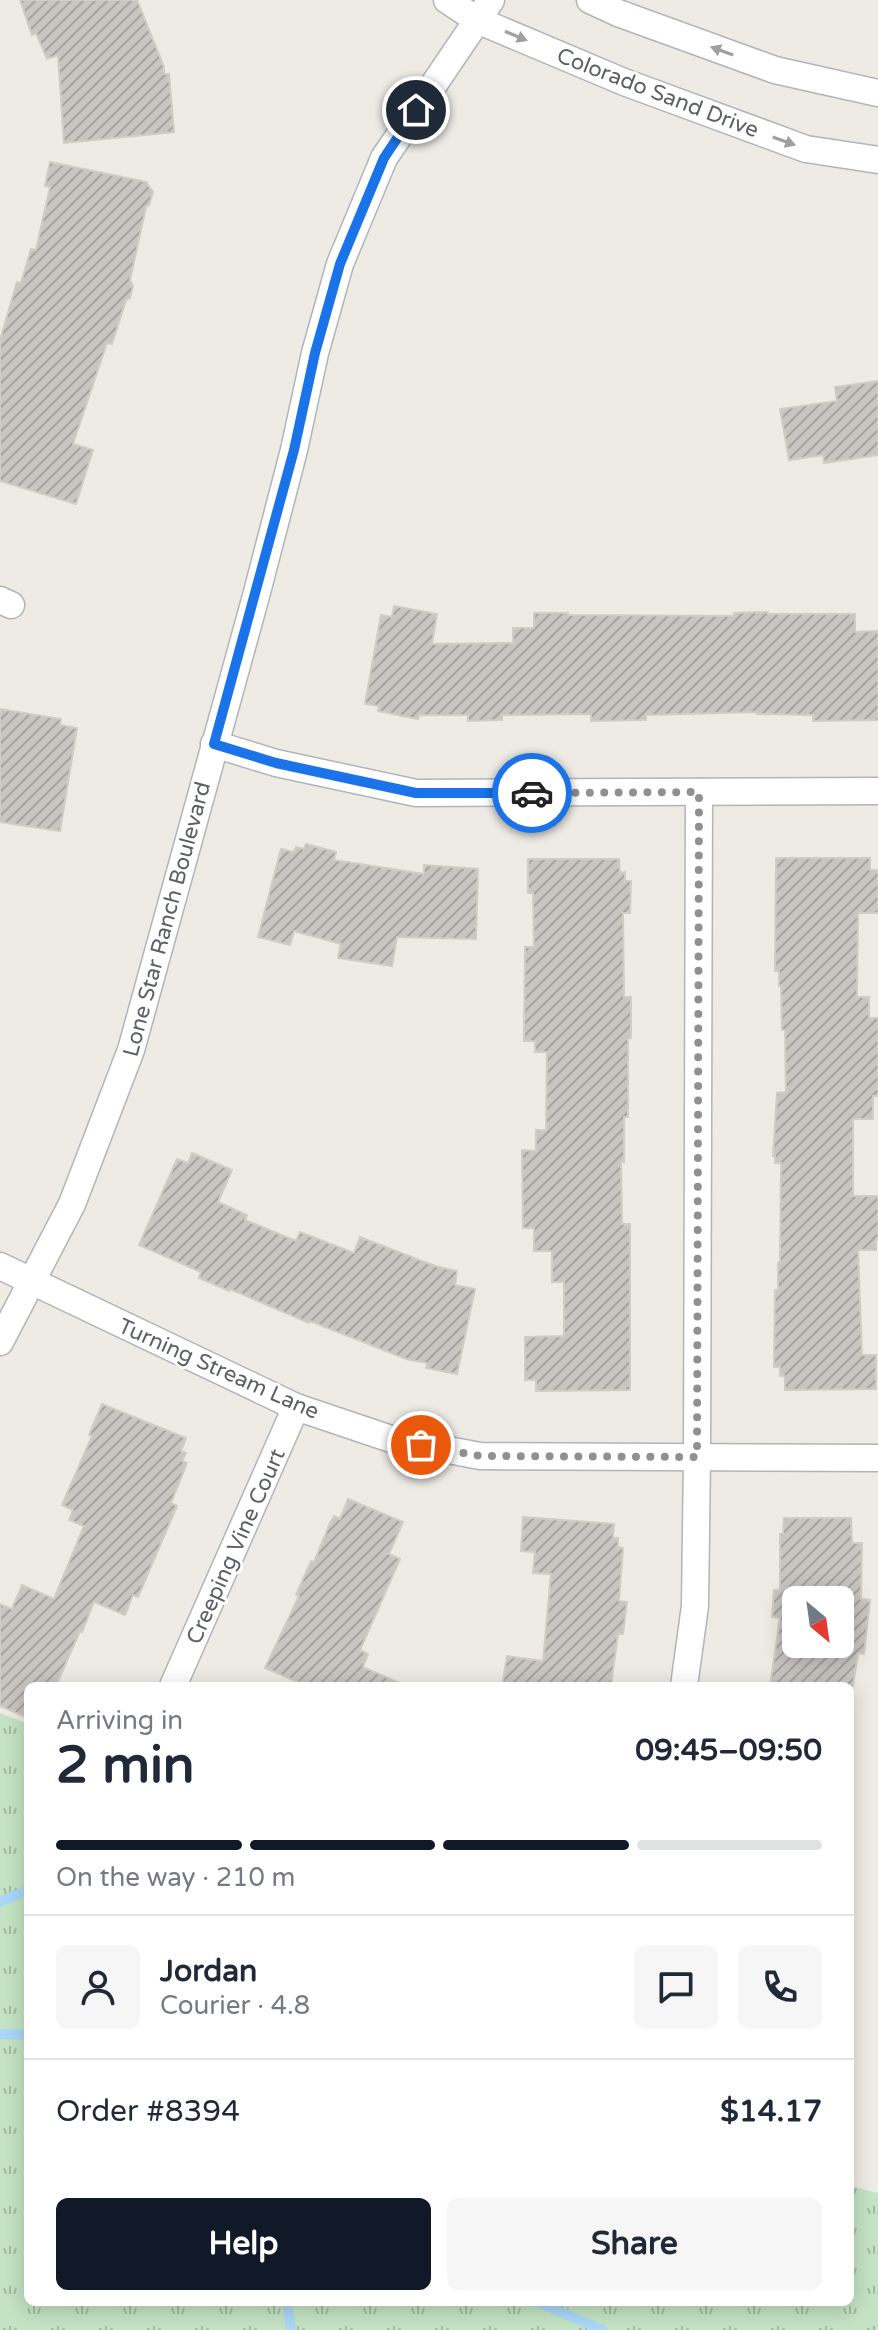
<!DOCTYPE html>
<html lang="en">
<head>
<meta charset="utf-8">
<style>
	:root { --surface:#fff; --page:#f6f6f7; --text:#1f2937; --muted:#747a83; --line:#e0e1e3; --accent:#111827 }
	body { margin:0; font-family:"Varela Round",sans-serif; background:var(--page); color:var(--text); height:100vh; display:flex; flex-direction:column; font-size:30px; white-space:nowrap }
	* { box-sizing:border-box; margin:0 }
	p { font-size:26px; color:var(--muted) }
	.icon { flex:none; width:44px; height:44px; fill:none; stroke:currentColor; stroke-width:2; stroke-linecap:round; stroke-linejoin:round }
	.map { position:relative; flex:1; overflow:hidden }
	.sheet { position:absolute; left:24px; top:1682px; width:830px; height:624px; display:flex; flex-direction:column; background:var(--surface); border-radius:12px; box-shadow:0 4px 20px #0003 }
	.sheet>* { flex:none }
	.needle { width:52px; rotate:151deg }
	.buttons { position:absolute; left:782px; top:1586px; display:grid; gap:16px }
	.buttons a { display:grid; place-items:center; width:72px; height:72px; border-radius:12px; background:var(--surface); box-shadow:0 4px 20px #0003; font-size:40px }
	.pin { position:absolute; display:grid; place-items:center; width:68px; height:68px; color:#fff; margin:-34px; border:4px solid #fff; border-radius:50%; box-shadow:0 2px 8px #0007 }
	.courier { position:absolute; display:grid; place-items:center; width:80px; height:80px; margin:-40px; border:6px solid #1a73e8; border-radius:50%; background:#fff; color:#222; box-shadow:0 2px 10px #0007 }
	.summary em { font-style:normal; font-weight:800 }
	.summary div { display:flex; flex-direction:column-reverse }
	.summary { display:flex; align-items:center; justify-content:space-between; height:136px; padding:0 32px }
	h1 { font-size:52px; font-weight:800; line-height:60px }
	.bar { display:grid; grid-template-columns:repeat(4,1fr); gap:12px 8px; align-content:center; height:96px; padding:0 32px }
	.bar i { height:10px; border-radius:6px; background:var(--line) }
	.bar .active { background:var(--accent) }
	.bar p { grid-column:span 4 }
	.line { display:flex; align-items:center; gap:20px; padding:0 32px; border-top:2px solid var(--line) }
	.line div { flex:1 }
	.round { display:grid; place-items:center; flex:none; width:84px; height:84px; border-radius:12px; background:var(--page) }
	.primary-button { display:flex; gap:16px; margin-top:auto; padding:16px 32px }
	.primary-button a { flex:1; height:92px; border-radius:12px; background:var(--accent); color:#fff; font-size:32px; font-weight:800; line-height:92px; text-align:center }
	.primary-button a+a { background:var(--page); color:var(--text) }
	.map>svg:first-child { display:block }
	.park { fill:url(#park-tufts) }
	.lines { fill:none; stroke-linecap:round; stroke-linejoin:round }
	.stream { stroke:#aad7f8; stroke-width:10 }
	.building { fill:url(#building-hatch); stroke:#d2cdc3; stroke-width:2; fill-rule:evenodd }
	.minor-casing { stroke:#b1b4b8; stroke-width:29 }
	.minor { stroke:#fff; stroke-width:26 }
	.oneway { fill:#9d9fa1 }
	.done { stroke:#8f9090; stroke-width:8; stroke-dasharray:0 14.4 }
	.route { stroke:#1a73e8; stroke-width:10 }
	.labels { text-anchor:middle; stroke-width:6; stroke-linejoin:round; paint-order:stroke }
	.street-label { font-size:22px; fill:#5c5f63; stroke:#fff }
</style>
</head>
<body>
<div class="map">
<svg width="878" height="2330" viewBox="0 0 878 2330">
	<defs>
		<pattern id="park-tufts" width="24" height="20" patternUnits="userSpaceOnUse" patternTransform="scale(2)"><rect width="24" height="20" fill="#c3e3c3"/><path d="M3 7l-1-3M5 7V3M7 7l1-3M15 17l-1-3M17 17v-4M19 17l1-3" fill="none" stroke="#a2bba2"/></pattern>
		<pattern id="building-hatch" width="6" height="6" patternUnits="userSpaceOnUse" patternTransform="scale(2)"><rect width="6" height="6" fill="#c9c6c1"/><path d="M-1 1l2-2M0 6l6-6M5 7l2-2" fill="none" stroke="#a6a4a0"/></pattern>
	</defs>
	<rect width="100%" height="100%" fill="#edebe4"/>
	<path class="park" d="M 0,1713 L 28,1724 L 28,2302 L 850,2302 L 850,2186 L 878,2193 L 878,2330 L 0,2330 Z"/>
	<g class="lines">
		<g class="stream">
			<path d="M 0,1902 L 28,1890"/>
			<path d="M 0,2034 L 28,2035"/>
			<path d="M 287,2302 L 291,2330"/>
			<path d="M 537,2302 L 603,2330"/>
		</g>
	</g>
	<g class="building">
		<path d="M 20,0 L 137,0 L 164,67 L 164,74 L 169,74 L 174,132 L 64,143 L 58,55 L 47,59 L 36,33 L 32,35 Z"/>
		<path d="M 50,162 L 146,182 L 153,192 L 149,205 L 146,207 L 130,280 L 133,286 L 130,298 L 126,300 L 112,344 L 107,343 L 73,444 L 93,450 L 76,504 L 0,481 L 0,340 L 17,282 L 21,283 L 31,249 L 36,250 L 50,187 L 45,186 Z"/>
		<path d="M 878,381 L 878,455 L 824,463 L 823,455 L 789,460 L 780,409 L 837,401 L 835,387 Z"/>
		<path d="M 394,606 L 437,614 L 432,644 L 513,643 L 513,628 L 534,628 L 534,613 L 568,613 L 568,615 L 734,616 L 734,613 L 768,612 L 768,614 L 855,614 L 855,632 L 878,631 L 878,720 L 813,721 L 813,715 L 757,714 L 757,712 L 646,715 L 646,720 L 591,721 L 591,714 L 502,715 L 502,720 L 468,721 L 468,715 L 419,715 L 418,719 L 378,711 L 379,706 L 365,704 L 381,615 L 392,617 Z"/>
		<path d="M 0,709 L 61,719 L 60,725 L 77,728 L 60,831 L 0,822 Z"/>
		<path d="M 306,844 L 336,852 L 334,860 L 424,874 L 424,865 L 478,869 L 476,939 L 397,937 L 392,966 L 338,958 L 341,944 L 294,931 L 290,945 L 258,937 L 281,849 L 294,852 L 296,847 L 304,849 Z"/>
		<path d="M 776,858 L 870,858 L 870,870 L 878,870 L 878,913 L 858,913 L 857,997 L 869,997 L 869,1018 L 878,1018 L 878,1096 L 873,1096 L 873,1119 L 853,1119 L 853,1196 L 878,1196 L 878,1239 L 876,1239 L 876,1250 L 858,1250 L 862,1355 L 876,1355 L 876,1389 L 785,1390 L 785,1376 L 780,1376 L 780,1367 L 774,1367 L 775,1290 L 778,1290 L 778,1263 L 780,1263 L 781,1163 L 775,1163 L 775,1156 L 773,1156 L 777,1093 L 786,1092 L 785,1030 L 782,1030 L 781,986 L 779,986 L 779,971 L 775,971 Z"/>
		<path d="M 528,859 L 619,859 L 620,873 L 625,872 L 625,881 L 631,881 L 630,913 L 623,913 L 624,997 L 631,997 L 631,1038 L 628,1038 L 628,1117 L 624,1117 L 624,1162 L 621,1162 L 622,1224 L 630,1224 L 630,1390 L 536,1391 L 536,1380 L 525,1380 L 525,1337 L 564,1336 L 564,1282 L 552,1282 L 552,1251 L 534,1251 L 534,1228 L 523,1228 L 522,1150 L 536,1151 L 536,1130 L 546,1130 L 547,1052 L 535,1052 L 535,1041 L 524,1041 L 525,947 L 534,947 L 533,893 L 528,893 Z"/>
		<path d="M 192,1153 L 232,1170 L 218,1202 L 247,1215 L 245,1220 L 296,1241 L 300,1232 L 354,1253 L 360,1237 L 435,1266 L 457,1271 L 455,1285 L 475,1289 L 457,1374 L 426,1368 L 427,1363 L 406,1359 L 310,1321 L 309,1323 L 230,1289 L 229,1291 L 199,1278 L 201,1272 L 139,1245 L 177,1159 L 188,1163 Z"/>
		<path d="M 102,1404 L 186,1438 L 181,1451 L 186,1453 L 182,1461 L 187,1463 L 171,1503 L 177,1506 L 138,1597 L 133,1595 L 125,1615 L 94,1602 L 82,1632 L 80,1631 L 56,1686 L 28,1686 L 28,1718 L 0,1706 L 0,1604 L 12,1609 L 22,1585 L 54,1599 L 84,1526 L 69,1520 L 73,1510 L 62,1505 L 92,1436 L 89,1435 Z"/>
		<path d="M 348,1499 L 403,1522 L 389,1554 L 400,1559 L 360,1650 L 368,1654 L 363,1667 L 406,1686 L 307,1686 L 265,1668 L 299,1596 L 296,1595 L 311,1561 L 314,1562 L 330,1523 L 334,1516 L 340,1519 Z"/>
		<path d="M 523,1517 L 614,1524 L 613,1538 L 618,1538 L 618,1547 L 623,1548 L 619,1601 L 627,1602 L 623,1634 L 618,1634 L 611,1686 L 502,1686 L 507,1656 L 543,1661 L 551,1574 L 533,1573 L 535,1552 L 521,1551 Z"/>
		<path d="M 784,1518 L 851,1518 L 852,1543 L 862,1543 L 861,1599 L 870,1600 L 864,1654 L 858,1653 L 853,1686 L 770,1686 L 780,1618 L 772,1617 L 774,1590 L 780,1590 L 780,1534 L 783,1534 ZM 796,1600 L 840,1600 L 840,1644 L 796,1644 Z"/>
	</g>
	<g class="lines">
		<defs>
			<g id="minor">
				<path d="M 447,0 L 477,20 L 624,82 L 806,149 L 878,160"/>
				<path d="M 590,0 L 618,13 L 775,70 L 878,93"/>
				<path d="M 0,600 L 11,605"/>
				<path d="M 214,744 L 276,763 L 416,793 L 878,791"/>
				<path d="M 0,1266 L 296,1407 L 391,1439 L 480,1456 L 878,1458"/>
				<path d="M 0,1342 L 72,1204 L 131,1050 L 256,596 L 294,450 L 315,353 L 340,264 L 384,158 L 491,0"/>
				<path d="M 173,1686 L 296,1407"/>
				<path d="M 684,1686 L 695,1606 L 697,1457 L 699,792"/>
			</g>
		</defs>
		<use href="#minor" class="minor-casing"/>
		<use href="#minor" class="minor"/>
	</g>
	<defs><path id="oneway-solid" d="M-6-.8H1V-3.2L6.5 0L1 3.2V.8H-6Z" transform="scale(2)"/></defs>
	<g class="oneway">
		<use href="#oneway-solid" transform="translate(516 36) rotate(23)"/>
		<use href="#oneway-solid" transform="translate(722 51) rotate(-160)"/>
		<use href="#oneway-solid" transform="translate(784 141) rotate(20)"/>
	</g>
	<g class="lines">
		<path class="done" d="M 421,1445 L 480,1456 L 697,1457 L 699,792 L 532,793"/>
		<path class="route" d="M 416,110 L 384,158 L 340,264 L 315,353 L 294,450 L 214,744 L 276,763 L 416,793 L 532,793"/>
	</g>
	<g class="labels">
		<g class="street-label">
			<text transform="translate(658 92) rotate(21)" y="8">Colorado Sand Drive</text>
			<text transform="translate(166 919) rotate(-75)" y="8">Lone Star Ranch Boulevard</text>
			<text transform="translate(219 1368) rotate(24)" y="8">Turning Stream Lane</text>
			<text transform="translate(235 1546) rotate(-66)" y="8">Creeping Vine Court</text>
		</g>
	</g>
</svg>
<div class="buttons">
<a><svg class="needle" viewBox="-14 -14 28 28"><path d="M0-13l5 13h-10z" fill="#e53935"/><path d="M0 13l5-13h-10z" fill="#747a83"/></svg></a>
</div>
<div class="pin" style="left:421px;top:1445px;background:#ea580c"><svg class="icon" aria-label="bag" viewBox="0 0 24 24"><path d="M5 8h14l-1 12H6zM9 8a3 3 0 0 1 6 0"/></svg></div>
<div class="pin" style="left:416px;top:110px;background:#1f2937"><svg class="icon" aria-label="home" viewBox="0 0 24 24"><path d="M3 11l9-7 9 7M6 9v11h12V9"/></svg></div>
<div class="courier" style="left:532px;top:793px"><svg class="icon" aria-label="car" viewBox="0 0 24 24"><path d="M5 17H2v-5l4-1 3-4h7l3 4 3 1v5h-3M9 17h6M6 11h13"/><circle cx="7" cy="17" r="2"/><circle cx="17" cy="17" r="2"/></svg></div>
<section class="sheet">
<div class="summary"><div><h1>2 min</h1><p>Arriving in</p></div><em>09:45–09:50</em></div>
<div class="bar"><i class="active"></i><i class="active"></i><i class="active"></i><i></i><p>On the way · 210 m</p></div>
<div class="line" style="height:144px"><a class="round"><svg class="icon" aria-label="person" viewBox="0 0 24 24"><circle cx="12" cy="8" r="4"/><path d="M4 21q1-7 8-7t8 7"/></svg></a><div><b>Jordan</b><p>Courier · 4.8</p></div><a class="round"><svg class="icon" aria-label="chat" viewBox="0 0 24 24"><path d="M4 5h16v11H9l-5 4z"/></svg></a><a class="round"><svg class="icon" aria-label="phone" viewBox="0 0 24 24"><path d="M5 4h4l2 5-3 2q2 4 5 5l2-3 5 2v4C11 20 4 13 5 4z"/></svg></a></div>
<div class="line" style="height:104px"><div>Order #8394</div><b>$14.17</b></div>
<div class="primary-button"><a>Help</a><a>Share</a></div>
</section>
</div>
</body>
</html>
